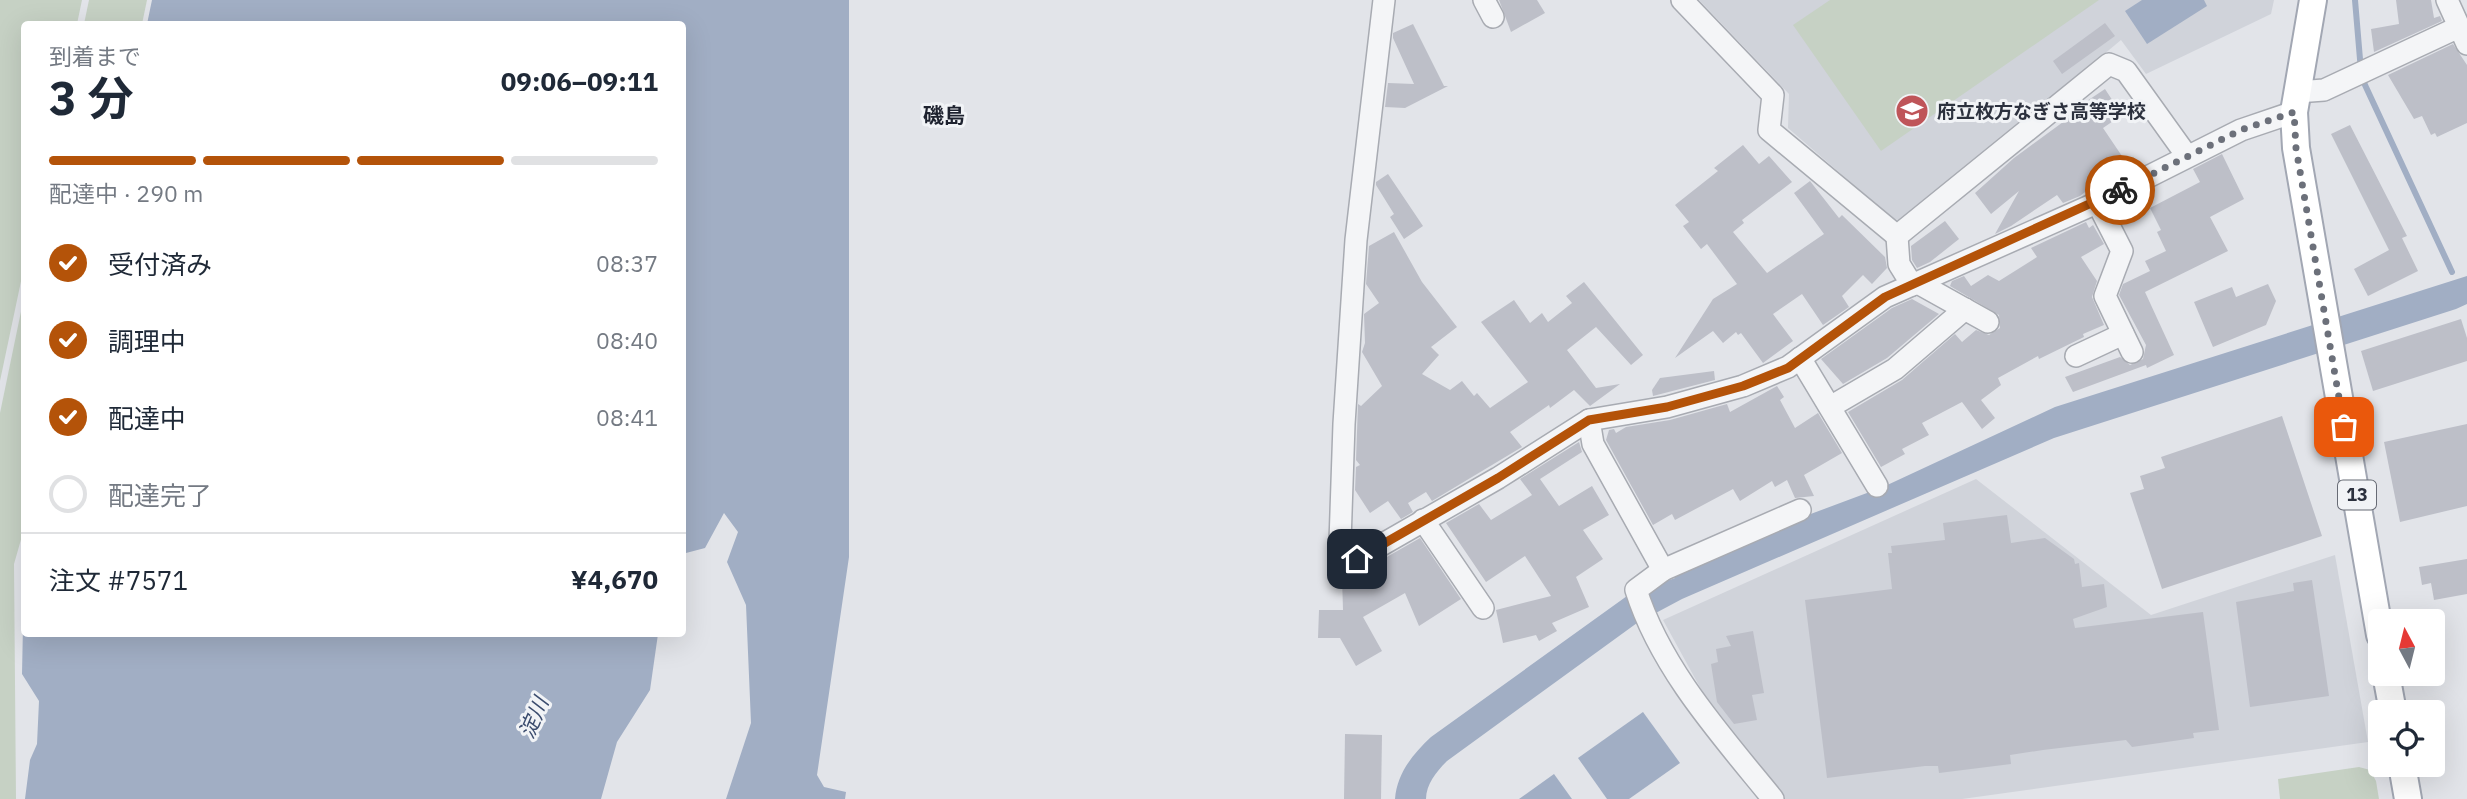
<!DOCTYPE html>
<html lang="ja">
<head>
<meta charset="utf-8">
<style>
	:root { --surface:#fff; --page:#f2f2f3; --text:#1f2937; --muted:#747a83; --line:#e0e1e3; --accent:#b45309 }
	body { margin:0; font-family:"IBM Plex Sans","Noto Sans JP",sans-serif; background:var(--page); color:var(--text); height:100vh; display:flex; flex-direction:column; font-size:26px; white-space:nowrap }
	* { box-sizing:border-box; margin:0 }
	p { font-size:23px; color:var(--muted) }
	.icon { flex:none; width:38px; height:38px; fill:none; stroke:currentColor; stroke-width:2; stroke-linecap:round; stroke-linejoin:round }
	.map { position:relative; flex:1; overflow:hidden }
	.drawer { position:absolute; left:21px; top:21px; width:665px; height:616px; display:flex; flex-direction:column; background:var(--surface); border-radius:7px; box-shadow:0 7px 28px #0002 }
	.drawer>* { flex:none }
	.needle { width:46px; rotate:353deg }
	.fabs { position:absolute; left:2368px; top:609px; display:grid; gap:14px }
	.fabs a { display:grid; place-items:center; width:77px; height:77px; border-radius:7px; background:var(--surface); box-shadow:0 7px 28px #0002; font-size:35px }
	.pin { position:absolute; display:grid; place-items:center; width:60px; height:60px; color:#fff; margin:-30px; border-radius:14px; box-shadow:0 4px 10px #0006 }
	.courier { position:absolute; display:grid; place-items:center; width:70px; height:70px; margin:-35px; border:5px solid #b45309; border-radius:50%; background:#fff; color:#222; box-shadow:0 2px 9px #0007 }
	.head em { font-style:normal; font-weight:700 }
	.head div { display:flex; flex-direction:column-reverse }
	.head { display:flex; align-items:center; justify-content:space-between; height:119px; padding:0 28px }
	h1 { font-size:46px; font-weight:700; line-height:52px }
	.bar { display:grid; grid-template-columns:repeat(4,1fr); gap:10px 7px; align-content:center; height:84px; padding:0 28px }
	.bar i { height:9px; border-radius:5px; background:var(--line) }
	.bar .selected { background:var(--accent) }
	.bar p { grid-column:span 4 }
	.line { display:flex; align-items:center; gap:18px; padding:0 28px; border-top:2px solid var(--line) }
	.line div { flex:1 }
	ol { padding:0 28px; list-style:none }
	li { display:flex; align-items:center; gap:21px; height:77px }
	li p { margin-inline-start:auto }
	li .icon { padding:7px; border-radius:50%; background:var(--accent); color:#fff; stroke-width:4 }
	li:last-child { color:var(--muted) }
	li i { width:38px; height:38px; border:4px solid var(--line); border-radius:50% }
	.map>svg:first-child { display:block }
	.built { fill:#d0d3da }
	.green { fill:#c6d1c4 }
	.water { fill:#a1aec4 }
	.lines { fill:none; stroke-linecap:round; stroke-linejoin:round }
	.stream { stroke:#a1aec4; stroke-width:6 }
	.building { fill:#bdbfc8 }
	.minor-casing { stroke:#a8abb2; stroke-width:24 }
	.major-casing { stroke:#a2a7b3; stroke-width:30 }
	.minor { stroke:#f4f5f7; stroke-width:21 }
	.major { stroke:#fff; stroke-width:26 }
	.done { stroke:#6c707a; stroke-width:7; stroke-dasharray:0 12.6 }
	.route { stroke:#b45309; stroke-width:9 }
	.labels { text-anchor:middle; stroke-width:6; stroke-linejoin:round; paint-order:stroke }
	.shield { fill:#f1f3f6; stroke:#676b75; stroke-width:2 }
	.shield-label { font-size:18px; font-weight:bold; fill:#2c313e }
	.poi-label { font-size:19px; font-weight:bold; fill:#2c313e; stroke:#f1f3f6; text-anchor:start }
	.neighbourhood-label { font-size:21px; font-weight:bold; fill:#1e222f; stroke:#f1f3f6 }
	.water-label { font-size:21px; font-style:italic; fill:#3b4c6e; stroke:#f1f3f6 }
</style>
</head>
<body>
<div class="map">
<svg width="2467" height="799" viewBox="0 0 2467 799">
	<rect width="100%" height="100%" fill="#e2e4e9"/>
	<g class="built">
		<path d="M 1699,0 L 2274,0 L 2271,14 L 2146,74 L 2121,40 L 1904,221 L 1893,219 L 1788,128 L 1789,94 Z"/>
		<path d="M 1976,479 L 2151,615 L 2335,555 L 2368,742 L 1962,799 L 1785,799 L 1702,691 L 1663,620 Z"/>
	</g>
	<g class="green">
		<path d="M 0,0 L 82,0 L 77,24 L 24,24 L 24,267 L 0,381 Z"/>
		<path d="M 89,0 L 147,0 L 142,24 L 84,24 Z"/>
		<path d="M 1830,0 L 2099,0 L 1881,151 L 1793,25 Z"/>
		<path d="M 24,297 L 24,529 L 14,564 L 16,799 L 0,799 L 0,413 Z"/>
		<path d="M 2359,767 L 2370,770 L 2376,781 L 2379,799 L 2280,799 L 2278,779 Z"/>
	</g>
	<g class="water">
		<path d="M 152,0 L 849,0 L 849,557 L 817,775 L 824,787 L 846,792 L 845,799 L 726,799 L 751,723 L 746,605 L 727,562 L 738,532 L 724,513 L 705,548 L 686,553 L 683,558 L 682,24 L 147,24 Z"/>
		<path d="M 2142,0 L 2204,0 L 2207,6 L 2147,44 L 2125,11 Z"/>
		<path d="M 2467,276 L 2467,304 L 2456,309 L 2054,438 L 1682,599 L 1637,623 L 1447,761 C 1437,771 1426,784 1426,799 L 1395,799 C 1397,773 1413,754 1431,737 L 1627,596 L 1675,578 L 1675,574 L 1808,515 L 1883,487 L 2055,407 Z"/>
		<path d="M 24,577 L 24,634 L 658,634 L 650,690 L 617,742 L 601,799 L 25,799 L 30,760 L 37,744 L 39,701 L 22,674 Z"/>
		<path d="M 1643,712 L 1680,763 L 1629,799 L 1607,799 L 1578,758 Z"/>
		<path d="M 1554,774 L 1572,799 L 1519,799 Z"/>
	</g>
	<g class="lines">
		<path class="stream" d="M 2355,0 L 2361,71 L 2365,85 L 2452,272"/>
	</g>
	<g class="building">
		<path d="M 1499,0 L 1537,0 L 1545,13 L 1511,32 Z"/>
		<path d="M 2396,0 L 2431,0 L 2434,18 L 2440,16 L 2442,21 L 2374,52 L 2371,29 L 2399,24 Z"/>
		<path d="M 2105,23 L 2115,36 L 2062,74 L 2053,61 Z"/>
		<path d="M 1413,24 L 1444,86 L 1448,86 L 1405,108 L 1385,107 L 1388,83 L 1414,84 L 1393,38 L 1393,33 Z"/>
		<path d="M 2453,44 L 2467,65 L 2467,123 L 2437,137 L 2435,133 L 2431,135 L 2422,116 L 2414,119 L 2388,75 Z"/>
		<path d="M 2105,89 L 2122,115 L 2103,128 L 2128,165 L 2114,174 L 2112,171 L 2080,196 L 2063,203 L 2057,195 L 2011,226 L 1995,234 L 2019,191 L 1991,214 L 1975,193 L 2014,158 L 2074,114 L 2072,111 Z"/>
		<path d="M 2350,125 L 2407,236 L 2402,238 L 2418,271 L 2368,296 L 2354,269 L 2389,250 L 2331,134 Z"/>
		<path d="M 1743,145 L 1759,164 L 1769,156 L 1792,182 L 1742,220 L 1744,223 L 1733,232 L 1767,273 L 1824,234 L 1794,193 L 1810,181 L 1839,218 L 1842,215 L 1885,257 L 1887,268 L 1872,284 L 1863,275 L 1842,296 L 1849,307 L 1823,325 L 1802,294 L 1773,314 L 1793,341 L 1763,363 L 1741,333 L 1738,335 L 1736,332 L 1723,343 L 1713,331 L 1675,358 L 1713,299 L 1737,284 L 1707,244 L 1701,249 L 1683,226 L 1689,222 L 1675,205 L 1718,171 L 1714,168 Z"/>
		<path d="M 2222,154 L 2244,199 L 2210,217 L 2228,251 L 2145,292 L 2174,355 L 2147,368 L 2146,365 L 2073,392 L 2065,377 L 2120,357 L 2130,365 L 2143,359 L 2146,345 L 2119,295 L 2123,284 L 2150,271 L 2145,261 L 2166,251 L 2157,232 L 2161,230 L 2150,208 L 2200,182 L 2193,169 Z"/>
		<path d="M 1388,174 L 1423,226 L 1404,239 L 1390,217 L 1394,214 L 1376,185 L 1376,182 Z"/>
		<path d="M 1945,221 L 1959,239 L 1930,262 L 1917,268 L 1912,260 L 1911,246 Z"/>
		<path d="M 2086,222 L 2089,228 L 2093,225 L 2104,244 L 2081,257 L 2097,281 L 2092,297 L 2104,325 L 2083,334 L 2084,337 L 2039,359 L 2038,356 L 1998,378 L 2001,385 L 1981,400 L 1995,418 L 1982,429 L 1962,402 L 1922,423 L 1929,435 L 1902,449 L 1905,454 L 1881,467 L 1848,412 L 1902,380 L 1955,334 L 1962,342 L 1976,330 L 1989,335 L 2000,328 L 1999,315 L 1950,286 L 1952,281 L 1964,276 L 1971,286 L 1988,275 L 1999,281 L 2037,257 L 2031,248 Z"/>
		<path d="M 1394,232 L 1422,282 L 1457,327 L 1431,347 L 1439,355 L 1422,374 L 1450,390 L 1462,381 L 1474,396 L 1477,393 L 1490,408 L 1528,382 L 1481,322 L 1514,300 L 1530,323 L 1542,313 L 1548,322 L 1572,303 L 1566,296 L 1584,282 L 1643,355 L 1631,365 L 1596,327 L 1567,350 L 1596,388 L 1620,384 L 1590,406 L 1574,390 L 1550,408 L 1549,405 L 1510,432 L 1522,447 L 1432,501 L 1426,492 L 1408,503 L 1413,512 L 1401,519 L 1388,501 L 1370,513 L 1355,490 L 1356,467 L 1360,465 L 1356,460 L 1358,404 L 1361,406 L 1382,386 L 1362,352 L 1365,343 L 1364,314 L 1379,303 L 1366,284 L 1369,246 Z"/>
		<path d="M 2268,284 L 2276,301 L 2266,325 L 2213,347 L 2194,302 L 2232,287 L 2236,297 Z"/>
		<path d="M 1912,299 L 1939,314 L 1887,358 L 1843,384 L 1821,359 L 1892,308 Z"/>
		<path d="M 2461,319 L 2467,338 L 2467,361 L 2373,391 L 2361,351 Z"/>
		<path d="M 1714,371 L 1715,380 L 1653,396 L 1652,390 L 1660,378 Z"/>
		<path d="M 1777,386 L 1784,397 L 1780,400 L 1795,428 L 1818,413 L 1842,453 L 1804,475 L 1814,496 L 1795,498 L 1787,480 L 1775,487 L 1772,481 L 1740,501 L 1733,489 L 1675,520 L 1672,514 L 1653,525 L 1606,440 L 1609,430 L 1614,429 L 1616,433 L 1626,427 L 1670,420 L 1727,404 L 1730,412 Z"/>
		<path d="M 2282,416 L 2322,536 L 2162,589 L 2130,493 L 2144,489 L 2140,476 L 2165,468 L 2161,457 Z"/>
		<path d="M 2467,424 L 2467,506 L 2400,522 L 2384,442 Z"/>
		<path d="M 1579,442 L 1582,452 L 1540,479 L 1559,506 L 1592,486 L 1609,515 L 1583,530 L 1603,559 L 1576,577 L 1589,607 L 1552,623 L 1557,631 L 1539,641 L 1536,635 L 1503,643 L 1496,610 L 1551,596 L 1525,556 L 1486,582 L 1446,523 L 1479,504 L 1491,520 L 1532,495 L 1520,479 Z"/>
		<path d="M 2007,515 L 2011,543 L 2045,538 L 2074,559 L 2075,564 L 2079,563 L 2082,587 L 2104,584 L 2107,607 L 2073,619 L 2075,628 L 2203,612 L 2219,730 L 2193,733 L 2194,738 L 2132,747 L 2126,740 L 2043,750 L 2010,755 L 2011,764 L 1939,773 L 1938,766 L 1925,766 L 1827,778 L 1805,600 L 1892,589 L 1888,553 L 1892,553 L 1891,546 L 1945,540 L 1943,523 Z"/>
		<path d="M 1420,538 L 1461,599 L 1419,626 L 1405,593 L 1363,617 L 1382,651 L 1356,666 L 1340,638 L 1318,638 L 1319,610 L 1343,610 L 1342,577 L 1364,570 Z"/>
		<path d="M 2467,559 L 2467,594 L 2434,600 L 2431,583 L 2422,585 L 2419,567 Z"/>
		<path d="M 2312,580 L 2329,696 L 2250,707 L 2236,602 L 2294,591 L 2293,583 Z"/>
		<path d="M 1753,631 L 1764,693 L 1752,695 L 1757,720 L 1734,724 L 1717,702 L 1711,664 L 1718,662 L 1716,649 L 1731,646 L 1726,636 Z"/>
		<path d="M 1345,734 L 1382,735 L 1381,799 L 1344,799 Z"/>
	</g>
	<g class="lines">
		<defs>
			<g id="minor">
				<path d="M 1384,0 L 1356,240 L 1344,424 L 1340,542 L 1357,559 L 1498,478 L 1589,420 L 1667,407 L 1743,386 L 1788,367 L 1885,297 L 2092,205 L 2241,130 L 2294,112"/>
				<path d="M 1484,0 L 1493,17"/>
				<path d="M 1682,0 L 1773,95 L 1769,130 L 1897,236 L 2109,64 L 2126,71 L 2187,156"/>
				<path d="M 2447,0 L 2467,44"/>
				<path d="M 2297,92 L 2324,90 L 2459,27"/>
				<path d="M 2097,202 L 2122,251 L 2105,296 L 2132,352"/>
				<path d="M 1897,236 L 1899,264 L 1912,285"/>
				<path d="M 1918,283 L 1988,322"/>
				<path d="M 2076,356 L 2123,334"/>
				<path d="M 1800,358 L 1877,486"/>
				<path d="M 1830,407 L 1895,369 L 1965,309"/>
				<path d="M 1589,420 L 1593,444 L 1663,570"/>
				<path d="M 1423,520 L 1483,608"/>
				<path d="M 1773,799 C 1721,735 1661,669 1636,590 L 1663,570 L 1800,510"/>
			</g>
			<g id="major">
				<path d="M 2313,0 L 2294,112 L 2296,148 L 2380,635"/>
				<path d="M 2386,674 L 2393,712"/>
				<path d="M 2402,765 L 2408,799"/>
			</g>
		</defs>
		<use href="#minor" class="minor-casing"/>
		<use href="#major" class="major-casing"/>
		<use href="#minor" class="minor"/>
		<use href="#major" class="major"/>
	</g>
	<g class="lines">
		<path class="done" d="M 2120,190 L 2241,130 L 2294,112 L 2296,148 L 2344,427"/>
		<path class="route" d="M 1357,559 L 1498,478 L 1589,420 L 1667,407 L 1743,386 L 1788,368 L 1885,297 L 2120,190"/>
	</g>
	<defs>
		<symbol id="school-disc" viewBox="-11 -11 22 22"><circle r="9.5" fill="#bf5559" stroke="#f1f3f6"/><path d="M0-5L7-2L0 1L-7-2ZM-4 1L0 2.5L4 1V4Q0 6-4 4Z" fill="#fff"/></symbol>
	</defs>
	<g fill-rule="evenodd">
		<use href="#school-disc" x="1893" y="92" width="38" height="38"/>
	</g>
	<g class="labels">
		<rect class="shield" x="2338" y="480.5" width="38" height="29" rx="5"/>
		<g class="shield-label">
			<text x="2357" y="501">13</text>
		</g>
		<g class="poi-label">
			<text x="1937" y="118">府立枚方なぎさ高等学校</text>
		</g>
		<g class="neighbourhood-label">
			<text x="944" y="123">磯島</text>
		</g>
		<g class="water-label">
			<text transform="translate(534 718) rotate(-67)" y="7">淀川</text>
		</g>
	</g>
</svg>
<div class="fabs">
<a><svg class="needle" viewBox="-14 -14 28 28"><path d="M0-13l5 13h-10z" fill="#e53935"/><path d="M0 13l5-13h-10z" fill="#747a83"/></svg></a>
<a><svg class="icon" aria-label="locate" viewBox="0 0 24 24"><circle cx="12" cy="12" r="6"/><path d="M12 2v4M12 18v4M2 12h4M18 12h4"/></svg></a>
</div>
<div class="pin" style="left:2344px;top:427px;background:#ea580c"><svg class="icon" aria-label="bag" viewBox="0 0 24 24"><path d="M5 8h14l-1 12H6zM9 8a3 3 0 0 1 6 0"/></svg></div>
<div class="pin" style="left:1357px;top:559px;background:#1f2937"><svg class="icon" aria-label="home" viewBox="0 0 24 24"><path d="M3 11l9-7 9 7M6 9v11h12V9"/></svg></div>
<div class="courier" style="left:2120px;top:190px"><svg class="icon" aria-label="bike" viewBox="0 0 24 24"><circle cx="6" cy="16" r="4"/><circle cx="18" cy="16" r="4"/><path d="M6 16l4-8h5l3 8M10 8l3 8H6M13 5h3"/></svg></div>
<section class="drawer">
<div class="head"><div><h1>3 分</h1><p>到着まで</p></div><em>09:06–09:11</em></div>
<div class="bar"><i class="selected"></i><i class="selected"></i><i class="selected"></i><i></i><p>配達中 · 290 m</p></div>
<ol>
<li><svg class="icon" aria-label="check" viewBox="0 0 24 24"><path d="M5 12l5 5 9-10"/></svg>受付済み<p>08:37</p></li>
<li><svg class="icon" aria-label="check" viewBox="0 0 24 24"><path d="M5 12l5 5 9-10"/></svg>調理中<p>08:40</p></li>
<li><svg class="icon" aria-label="check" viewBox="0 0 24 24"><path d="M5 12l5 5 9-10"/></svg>配達中<p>08:41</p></li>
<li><i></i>配達完了</li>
</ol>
<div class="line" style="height:91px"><div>注文 #7571</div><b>¥4,670</b></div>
</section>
</div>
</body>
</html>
